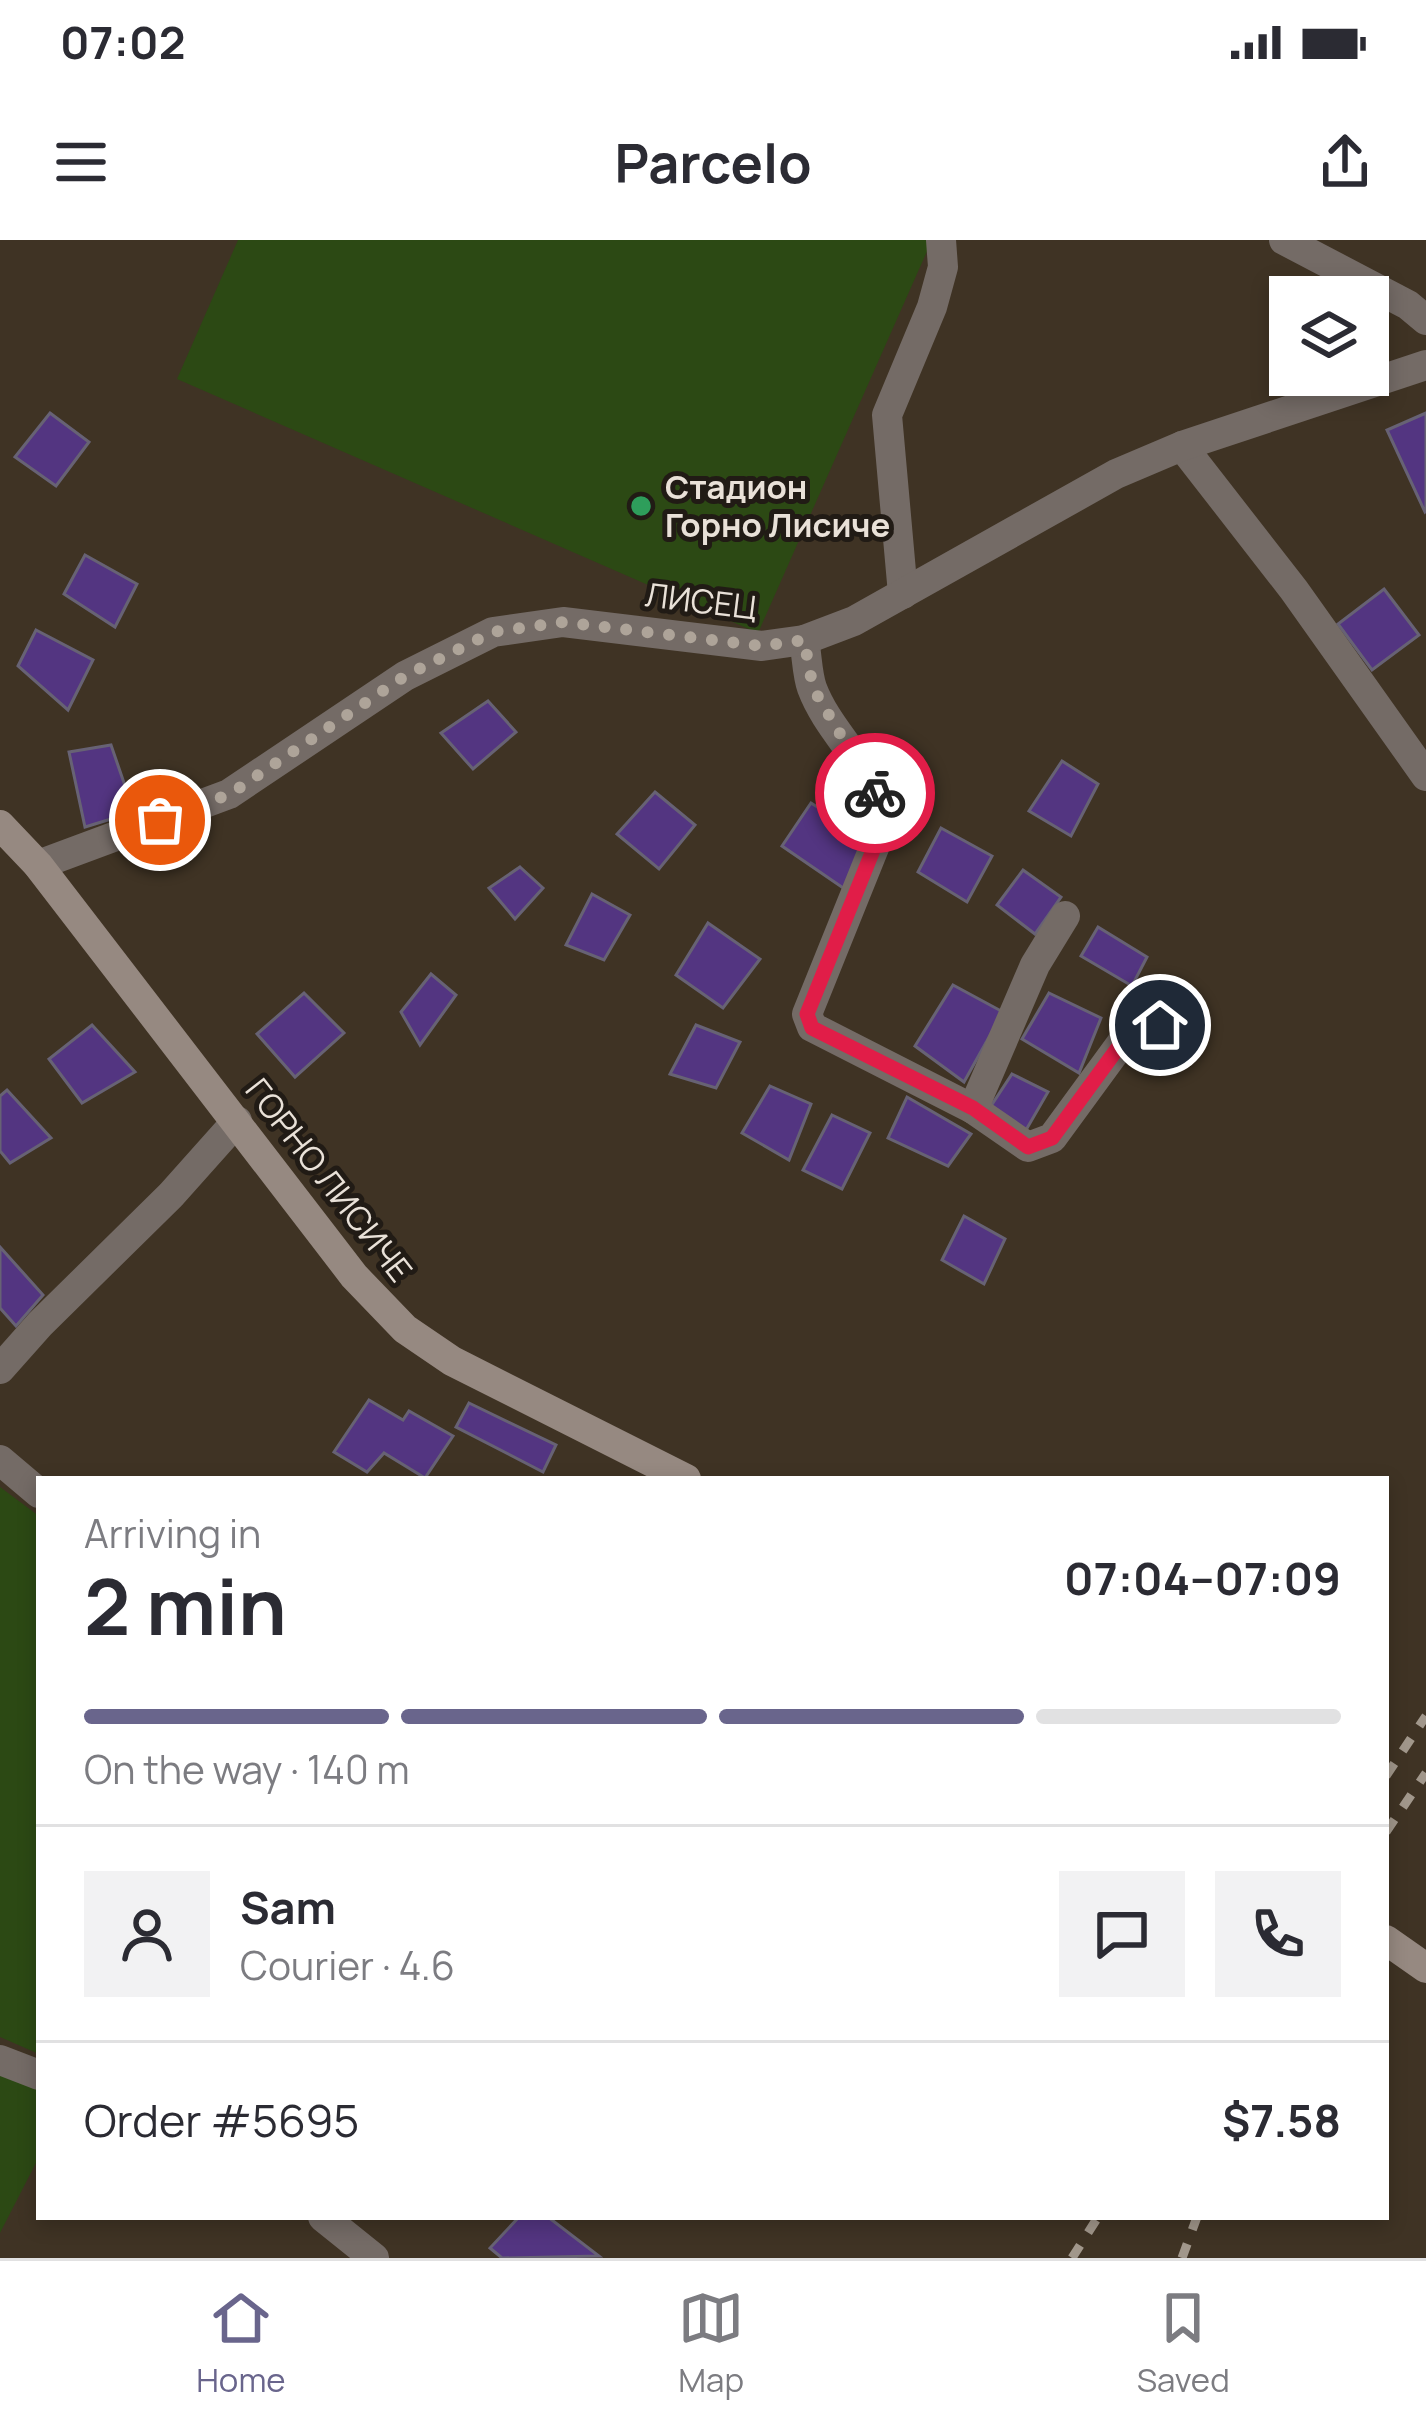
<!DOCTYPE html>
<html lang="en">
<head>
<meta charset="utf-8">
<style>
	:root { --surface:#fff; --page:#f2f2f3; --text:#2b2b33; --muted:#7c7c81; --line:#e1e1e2; --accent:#69658c }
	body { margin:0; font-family:Manrope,sans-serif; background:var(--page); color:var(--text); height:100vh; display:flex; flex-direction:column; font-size:45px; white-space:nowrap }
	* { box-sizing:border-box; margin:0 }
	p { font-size:39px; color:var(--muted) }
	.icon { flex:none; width:66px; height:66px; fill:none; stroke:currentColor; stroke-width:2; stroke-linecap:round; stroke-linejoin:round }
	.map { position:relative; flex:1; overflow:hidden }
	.panel { position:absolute; left:36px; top:1236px; width:1353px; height:744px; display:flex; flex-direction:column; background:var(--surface); border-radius:0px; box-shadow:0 6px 18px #0003 }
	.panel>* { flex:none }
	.controls { position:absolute; left:1269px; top:36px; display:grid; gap:24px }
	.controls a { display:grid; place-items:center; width:120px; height:120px; border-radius:0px; background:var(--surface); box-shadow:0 6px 18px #0003; font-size:60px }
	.pin { position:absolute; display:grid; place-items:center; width:102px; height:102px; color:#fff; margin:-51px; border:6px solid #fff; border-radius:50%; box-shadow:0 3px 12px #0007 }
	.courier { position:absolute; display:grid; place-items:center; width:120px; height:120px; margin:-60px; border:9px solid #e11d48; border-radius:50%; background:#fff; color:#222; box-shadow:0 3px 15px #0007 }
	.headline em { font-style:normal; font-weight:700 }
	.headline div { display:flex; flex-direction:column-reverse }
	.headline { display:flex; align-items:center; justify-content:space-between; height:204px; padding:0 48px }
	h1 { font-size:78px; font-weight:700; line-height:90px }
	.bar { display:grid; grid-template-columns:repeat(4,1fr); gap:18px 12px; align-content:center; height:144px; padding:0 48px }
	.bar i { height:15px; border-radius:9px; background:var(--line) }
	.bar .current { background:var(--accent) }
	.bar p { grid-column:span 4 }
	.line { display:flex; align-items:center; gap:30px; padding:0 48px; border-top:3px solid var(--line) }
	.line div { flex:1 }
	.round { display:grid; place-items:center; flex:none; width:126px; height:126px; border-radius:0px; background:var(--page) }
	.status { display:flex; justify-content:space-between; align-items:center; height:84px; padding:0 60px; background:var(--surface); direction:ltr }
	.status svg { height:33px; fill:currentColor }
	header { display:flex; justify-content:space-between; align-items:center; height:156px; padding:0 48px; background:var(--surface); font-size:54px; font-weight:700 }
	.dock { display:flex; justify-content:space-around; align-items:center; height:168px; border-top:3px solid var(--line); background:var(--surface); font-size:33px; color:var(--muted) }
	.dock a { display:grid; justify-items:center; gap:6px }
	.dock .current { color:var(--accent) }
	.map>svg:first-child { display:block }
	.green { fill:#2c4914 }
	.building { fill:#533581; stroke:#676274; stroke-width:3 }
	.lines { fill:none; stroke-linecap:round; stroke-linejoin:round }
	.street { stroke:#746b66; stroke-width:30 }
	.secondary { stroke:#968981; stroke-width:30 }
	.rail { stroke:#a1978b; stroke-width:9; stroke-dasharray:15 15; stroke-linecap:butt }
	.done { stroke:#aea499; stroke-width:12; stroke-dasharray:0 21.6 }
	.route { stroke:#e11d48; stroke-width:15 }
	.leisure-dot { fill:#2e9e5b; stroke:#211b15; stroke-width:4.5 }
	.labels { text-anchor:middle; stroke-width:10; stroke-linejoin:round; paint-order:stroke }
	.poi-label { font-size:33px; font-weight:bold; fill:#e9e1d8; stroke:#211b15; text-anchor:start }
	.street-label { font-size:33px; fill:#e9e1d8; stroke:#211b15 }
</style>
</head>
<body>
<div class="status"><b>07:02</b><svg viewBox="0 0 49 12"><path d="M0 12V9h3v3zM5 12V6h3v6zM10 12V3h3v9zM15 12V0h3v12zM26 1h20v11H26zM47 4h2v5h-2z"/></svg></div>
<header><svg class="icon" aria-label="menu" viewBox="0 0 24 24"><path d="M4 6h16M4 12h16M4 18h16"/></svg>Parcelo<svg class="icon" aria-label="share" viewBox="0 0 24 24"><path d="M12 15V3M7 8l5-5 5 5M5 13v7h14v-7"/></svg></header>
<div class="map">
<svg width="1426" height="2018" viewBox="0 0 1426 2018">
	<rect width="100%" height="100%" fill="#3f3324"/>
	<g class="green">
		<path d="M 238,0 L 932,0 L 758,393 L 177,139 Z"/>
		<path d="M 0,1247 L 39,1276 L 39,1814 L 0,1797 Z"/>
		<path d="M 0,1820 L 39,1835 L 39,1917 L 0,1993 Z"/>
	</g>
	<g class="building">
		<path d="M 50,173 L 89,202 L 56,246 L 15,217 Z"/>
		<path d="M 1426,173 L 1426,271 L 1425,272 L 1387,190 Z"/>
		<path d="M 85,315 L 137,344 L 115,387 L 64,354 Z"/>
		<path d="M 1384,349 L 1419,395 L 1372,430 L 1338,384 Z"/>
		<path d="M 36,390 L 93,420 L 68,470 L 18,426 Z"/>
		<path d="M 488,461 L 516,492 L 473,529 L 441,493 Z"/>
		<path d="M 111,505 L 134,572 L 85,587 L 69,512 Z"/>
		<path d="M 1062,521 L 1098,544 L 1071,596 L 1029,571 Z"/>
		<path d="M 655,552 L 695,585 L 659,629 L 617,594 Z"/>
		<path d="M 811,563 L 868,599 L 849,652 L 782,606 Z"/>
		<path d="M 941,588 L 992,616 L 967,662 L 918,632 Z"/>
		<path d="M 520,627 L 543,648 L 515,679 L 489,648 Z"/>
		<path d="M 1023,630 L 1061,657 L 1035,694 L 997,665 Z"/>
		<path d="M 592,654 L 630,675 L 604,720 L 566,705 Z"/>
		<path d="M 708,683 L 760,719 L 723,768 L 676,735 Z"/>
		<path d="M 1098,687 L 1147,717 L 1132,746 L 1081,716 Z"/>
		<path d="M 431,734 L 456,755 L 420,805 L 401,772 Z"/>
		<path d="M 953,745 L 1003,772 L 964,842 L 915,806 Z"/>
		<path d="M 304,753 L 344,793 L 295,837 L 257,794 Z"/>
		<path d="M 1049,753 L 1101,778 L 1079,833 L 1022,799 Z"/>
		<path d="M 92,785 L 135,832 L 82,863 L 49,819 Z"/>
		<path d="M 696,785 L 740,802 L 716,848 L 670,834 Z"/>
		<path d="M 1012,834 L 1048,852 L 1026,890 L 989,869 Z"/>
		<path d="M 770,846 L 811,864 L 789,920 L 742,893 Z"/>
		<path d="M 7,850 L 51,898 L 10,923 L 0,911 L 0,856 Z"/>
		<path d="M 907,857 L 971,894 L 948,926 L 888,898 Z"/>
		<path d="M 832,875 L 870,893 L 842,949 L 803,930 Z"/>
		<path d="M 964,976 L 1005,999 L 984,1044 L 942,1020 Z"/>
		<path d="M 0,1007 L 43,1055 L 16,1086 L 0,1068 Z"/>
		<path d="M 369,1160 L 403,1180 L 409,1171 L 453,1196 L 425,1238 L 384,1213 L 367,1232 L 334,1212 Z"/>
		<path d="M 469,1163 L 556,1205 L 543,1232 L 456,1187 Z"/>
		<path d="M 519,1977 L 548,1977 L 599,2016 L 502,2018 L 490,2008 Z"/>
	</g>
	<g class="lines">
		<g class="street">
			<path d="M 1284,0 L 1408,65 L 1426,80"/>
			<path d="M 1182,206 L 1294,350 L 1426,536"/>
			<path d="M 903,354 L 887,175 L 932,67 L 943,27 L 941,0"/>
			<path d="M 804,400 C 807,415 807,434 812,448 C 832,501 882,529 880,593 L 807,774 L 812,787 L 973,869 L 1028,907 L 1052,898 L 1131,790 L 1160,785"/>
			<path d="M 38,625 L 229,554 L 405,436 L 493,392 L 563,382 L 762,406 L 804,400 L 854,381 L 1116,234 L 1182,206 L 1426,125"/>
			<path d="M 973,869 L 1035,725 L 1065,676"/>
			<path d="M 0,1129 L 40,1084 L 171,955 L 237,881"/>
			<path d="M 0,1220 L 39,1253"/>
			<path d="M 0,1820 L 39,1835"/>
			<path d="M 323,1977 L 374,2018"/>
		</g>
		<g class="secondary">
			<path d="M 0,585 L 38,625 L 354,1036 L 405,1089 L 452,1121 L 686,1239"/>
			<path d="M 1386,1700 L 1426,1728"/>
		</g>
		<g class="rail">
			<path d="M 1386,1536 L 1426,1476"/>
			<path d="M 1386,1592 L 1426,1533"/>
			<path d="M 1072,2018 L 1098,1977"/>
			<path d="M 1182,2018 L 1197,1977"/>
		</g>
	</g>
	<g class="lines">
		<path class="done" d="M 160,580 L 230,554 L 405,436 L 493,392 L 563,382 L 762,406 L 804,400 L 813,448 L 875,553"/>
		<path class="route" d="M 875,553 L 881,571 L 880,593 L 807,774 L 812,788 L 973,868 L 1028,907 L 1052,898 L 1131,790 L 1160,785"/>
	</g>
	<circle class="leisure-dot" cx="641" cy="266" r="12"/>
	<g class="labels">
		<g class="poi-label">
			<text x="665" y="259">Стадион<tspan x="665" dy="38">Горно Лисиче</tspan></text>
		</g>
		<g class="street-label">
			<text transform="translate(701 361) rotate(7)" y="12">ЛИСЕЦ</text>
			<text transform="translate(329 940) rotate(52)" y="12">ГОРНО ЛИСИЧЕ</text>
		</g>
	</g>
</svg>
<div class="controls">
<a><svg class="icon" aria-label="layers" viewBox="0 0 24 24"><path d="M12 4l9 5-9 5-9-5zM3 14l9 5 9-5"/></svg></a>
</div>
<div class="pin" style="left:160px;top:580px;background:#ea580c"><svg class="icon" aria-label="bag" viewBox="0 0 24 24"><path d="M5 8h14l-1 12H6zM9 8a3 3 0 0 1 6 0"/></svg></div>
<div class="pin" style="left:1160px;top:785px;background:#1f2937"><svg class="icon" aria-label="home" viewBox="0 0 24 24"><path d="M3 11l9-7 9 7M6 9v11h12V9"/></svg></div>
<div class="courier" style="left:875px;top:553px"><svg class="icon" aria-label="bike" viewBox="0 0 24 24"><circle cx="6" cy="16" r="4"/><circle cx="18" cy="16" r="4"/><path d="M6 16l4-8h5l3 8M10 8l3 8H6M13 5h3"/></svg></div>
<section class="panel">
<div class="headline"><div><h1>2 min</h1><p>Arriving in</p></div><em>07:04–07:09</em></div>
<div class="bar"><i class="current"></i><i class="current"></i><i class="current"></i><i></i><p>On the way · 140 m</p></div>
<div class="line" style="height:216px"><a class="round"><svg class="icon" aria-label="person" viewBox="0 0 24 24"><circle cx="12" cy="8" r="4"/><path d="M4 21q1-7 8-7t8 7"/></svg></a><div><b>Sam</b><p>Courier · 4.6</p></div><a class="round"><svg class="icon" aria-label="chat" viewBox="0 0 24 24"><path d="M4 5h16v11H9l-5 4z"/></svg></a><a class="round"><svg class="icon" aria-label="phone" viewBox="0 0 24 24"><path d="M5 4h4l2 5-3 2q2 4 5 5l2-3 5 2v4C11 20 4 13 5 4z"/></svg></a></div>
<div class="line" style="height:156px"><div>Order #5695</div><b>$7.58</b></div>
</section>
</div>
<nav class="dock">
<a class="current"><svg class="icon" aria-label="home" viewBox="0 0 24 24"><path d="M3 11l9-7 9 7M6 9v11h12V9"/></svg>Home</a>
<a><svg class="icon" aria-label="map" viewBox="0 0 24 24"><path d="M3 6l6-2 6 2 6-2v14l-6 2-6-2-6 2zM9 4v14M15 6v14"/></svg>Map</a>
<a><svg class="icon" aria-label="saved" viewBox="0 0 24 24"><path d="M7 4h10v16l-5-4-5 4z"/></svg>Saved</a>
</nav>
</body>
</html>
